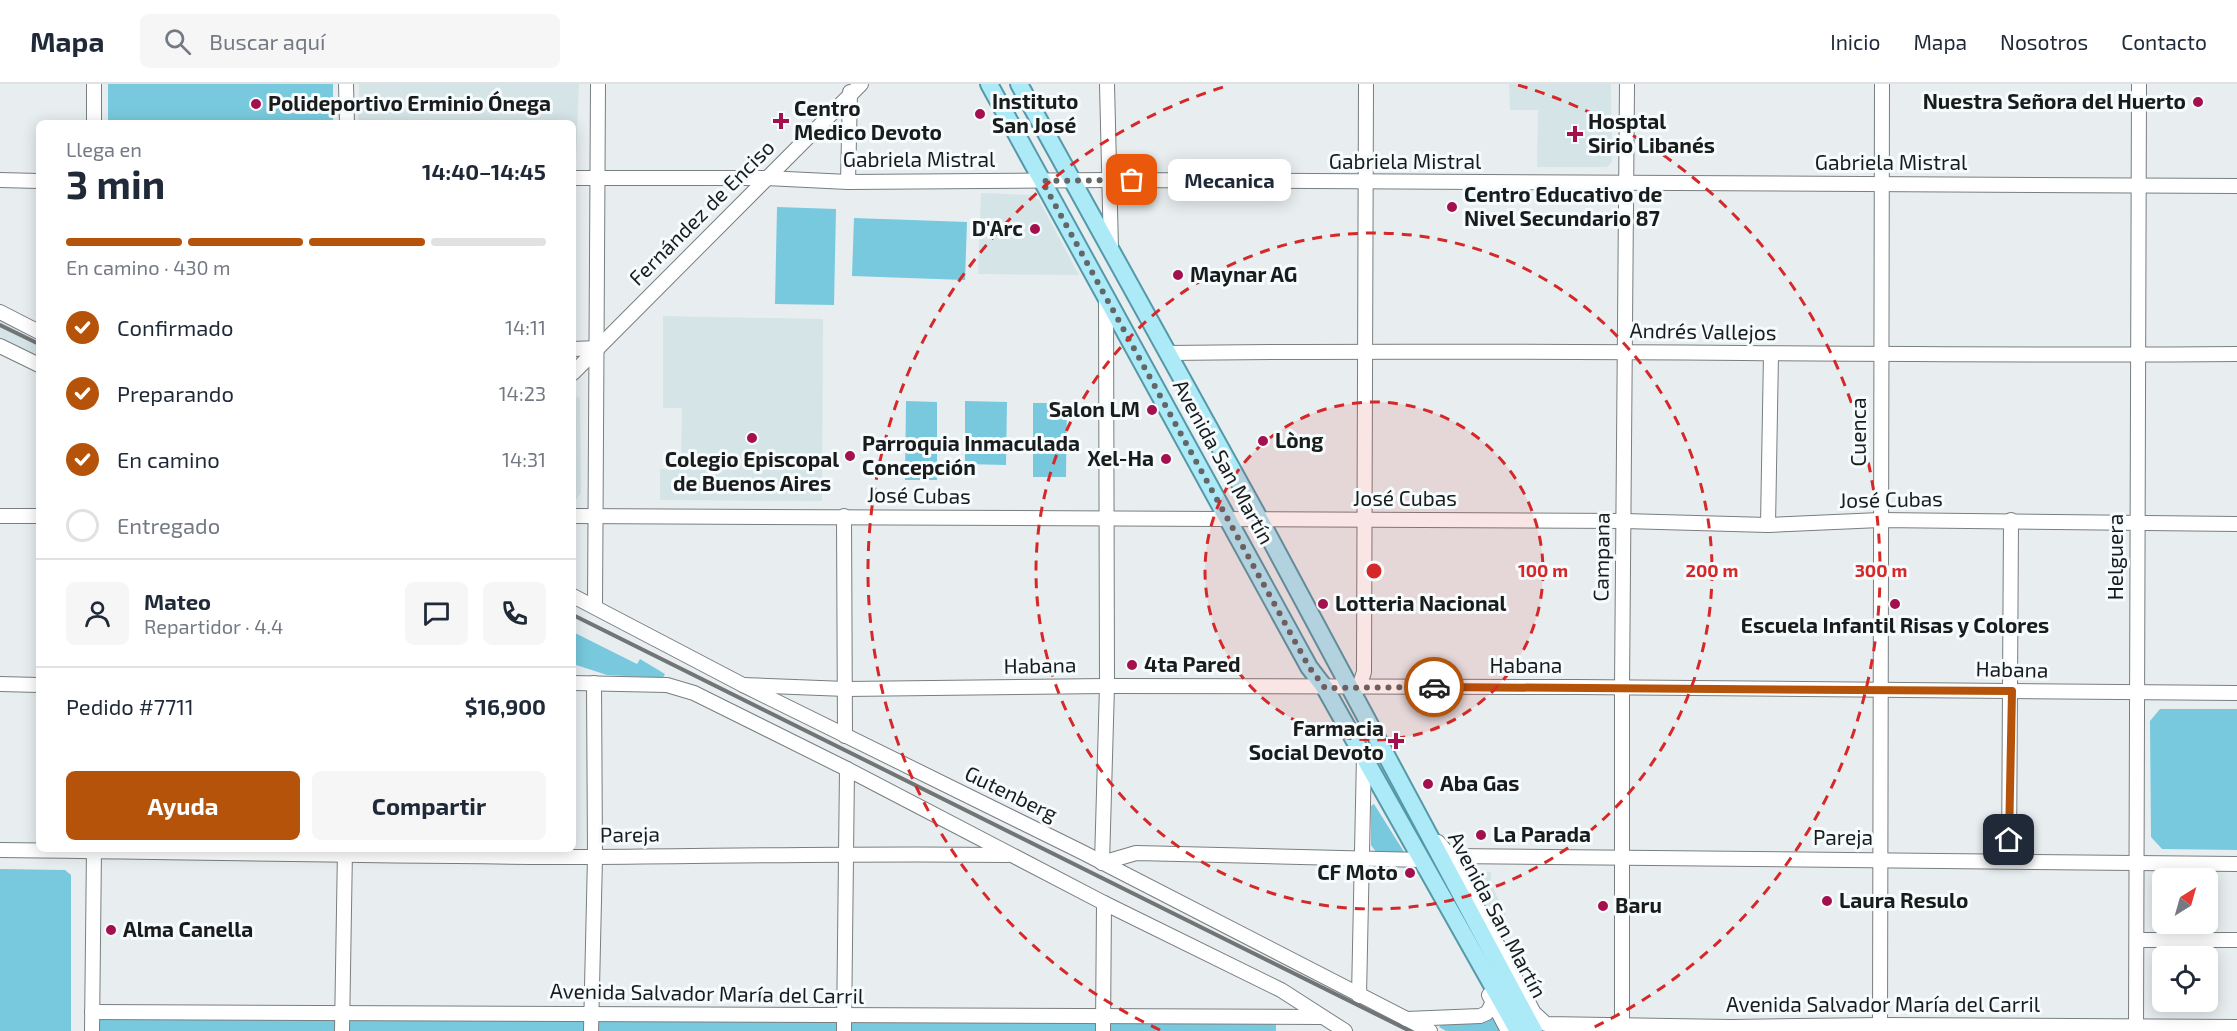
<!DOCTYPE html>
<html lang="es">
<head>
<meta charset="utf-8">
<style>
	:root { --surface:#fff; --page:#f6f6f7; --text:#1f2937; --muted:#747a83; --line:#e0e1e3; --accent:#b45309 }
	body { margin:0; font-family:"Exo 2",sans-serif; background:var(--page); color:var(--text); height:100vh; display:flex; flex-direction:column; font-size:22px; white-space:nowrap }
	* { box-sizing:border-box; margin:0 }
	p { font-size:20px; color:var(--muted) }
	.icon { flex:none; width:33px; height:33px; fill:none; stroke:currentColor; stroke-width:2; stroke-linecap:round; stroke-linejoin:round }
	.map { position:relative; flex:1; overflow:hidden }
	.sheet { position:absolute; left:36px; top:36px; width:540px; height:732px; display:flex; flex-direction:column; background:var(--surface); border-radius:9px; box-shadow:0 3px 15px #0003 }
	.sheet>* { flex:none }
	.needle { width:39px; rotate:37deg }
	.tools { position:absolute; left:2152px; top:784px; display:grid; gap:12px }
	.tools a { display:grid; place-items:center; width:66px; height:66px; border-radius:9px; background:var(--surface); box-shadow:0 3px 15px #0003; font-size:30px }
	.pin { position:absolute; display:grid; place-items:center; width:51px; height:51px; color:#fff; margin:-26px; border-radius:12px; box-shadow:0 3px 9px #0006 }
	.courier { position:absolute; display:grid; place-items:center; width:60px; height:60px; margin:-30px; border:4px solid #b45309; border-radius:50%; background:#fff; color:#222; box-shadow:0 2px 8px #0007 }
	.bubble { position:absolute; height:42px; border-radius:9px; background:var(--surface); box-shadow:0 3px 15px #0003; font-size:20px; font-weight:700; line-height:42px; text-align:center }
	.summary em { font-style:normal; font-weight:700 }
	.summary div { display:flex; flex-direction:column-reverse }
	.summary { display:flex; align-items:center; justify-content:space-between; height:102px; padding:0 30px }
	h1 { font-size:39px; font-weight:700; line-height:45px }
	.bar { display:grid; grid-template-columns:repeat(4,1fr); gap:9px 6px; align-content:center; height:72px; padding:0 30px }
	.bar i { height:8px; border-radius:4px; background:var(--line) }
	.bar .active { background:var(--accent) }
	.bar p { grid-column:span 4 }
	.line { display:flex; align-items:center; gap:15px; padding:0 30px; border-top:2px solid var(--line) }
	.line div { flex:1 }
	.round { display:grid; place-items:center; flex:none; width:63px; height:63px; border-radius:9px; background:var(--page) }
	ol { padding:0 30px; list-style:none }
	li { display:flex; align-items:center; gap:18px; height:66px }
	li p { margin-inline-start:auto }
	li .icon { padding:6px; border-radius:50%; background:var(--accent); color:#fff; stroke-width:4 }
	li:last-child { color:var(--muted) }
	li i { width:33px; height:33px; border:3px solid var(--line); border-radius:50% }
	.button { display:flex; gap:12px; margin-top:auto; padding:12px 30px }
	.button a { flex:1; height:69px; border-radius:9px; background:var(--accent); color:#fff; font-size:24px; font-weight:700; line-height:69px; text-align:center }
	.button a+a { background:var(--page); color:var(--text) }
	header { display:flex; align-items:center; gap:36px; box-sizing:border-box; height:84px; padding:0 30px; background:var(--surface); border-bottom:2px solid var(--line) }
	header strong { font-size:28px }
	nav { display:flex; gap:33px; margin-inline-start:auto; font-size:21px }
	.search { width:420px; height:54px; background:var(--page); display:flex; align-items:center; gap:15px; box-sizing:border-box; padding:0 21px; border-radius:9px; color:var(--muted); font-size:22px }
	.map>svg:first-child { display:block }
	.built { fill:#d5e4e7 }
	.green { fill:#78c9dd }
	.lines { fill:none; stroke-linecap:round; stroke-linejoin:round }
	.minor-casing { stroke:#797e80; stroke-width:16 }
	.major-casing { stroke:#5599a8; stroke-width:20 }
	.minor { stroke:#fff; stroke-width:14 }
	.major { stroke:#aceaf8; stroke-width:16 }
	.rail { stroke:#717576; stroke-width:4 }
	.done { stroke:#626666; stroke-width:6; stroke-dasharray:0 10.8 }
	.route { stroke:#b45309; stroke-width:8 }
	.ring { fill:none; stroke:#d62828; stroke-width:3; stroke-dasharray:10 8 }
	.poi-dot { fill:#a4104d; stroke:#f6fbfd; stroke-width:2 }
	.labels { text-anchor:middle; stroke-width:6; stroke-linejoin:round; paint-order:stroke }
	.poi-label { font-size:21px; font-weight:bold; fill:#1a1c1c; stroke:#f6fbfd; text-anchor:start }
	.street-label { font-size:21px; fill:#1a1c1c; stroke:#f6fbfd }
	.centre { fill:#d62828; stroke:#f6fbfd; stroke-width:3 }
	.ring-label { font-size:18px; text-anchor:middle; font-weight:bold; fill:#d62828; stroke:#f6fbfd; stroke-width:6; stroke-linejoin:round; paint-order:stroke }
</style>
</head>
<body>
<header>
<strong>Mapa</strong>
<div class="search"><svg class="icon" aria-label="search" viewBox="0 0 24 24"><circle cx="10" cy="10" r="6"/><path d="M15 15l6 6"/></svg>Buscar aquí</div>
<nav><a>Inicio</a><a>Mapa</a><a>Nosotros</a><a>Contacto</a></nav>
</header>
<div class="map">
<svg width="2237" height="947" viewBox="0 0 2237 947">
	<rect width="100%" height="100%" fill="#e8eef0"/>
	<g class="built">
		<path d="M 359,0 L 579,0 L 576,77 L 573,79 L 573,39 L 358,39 Z"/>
		<path d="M 1509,0 L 1611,0 L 1612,78 L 1607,83 L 1537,83 L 1538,26 L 1510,26 Z"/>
		<path d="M 981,109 L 1031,111 L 1039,116 L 1079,191 L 978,190 Z"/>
		<path d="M 663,232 L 823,235 L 822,417 L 660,416 L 660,385 L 681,384 L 682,324 L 663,324 Z"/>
		<path d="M 0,235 L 39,255 L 39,274 L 0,255 Z"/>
		<path d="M 573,312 L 580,314 L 581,409 L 574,418 Z"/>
		<path d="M 1474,788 L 1491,788 L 1491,800 L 1506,830 L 1494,837 L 1470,794 Z"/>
	</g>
	<g class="green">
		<rect x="108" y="0" width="225" height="39"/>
		<path d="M 777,123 L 836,125 L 834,221 L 775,220 Z"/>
		<path d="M 854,134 L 967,138 L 965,196 L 852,192 Z"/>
		<path d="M 906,317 L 937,318 L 937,396 L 905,396 Z"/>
		<path d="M 965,317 L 1007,318 L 1006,381 L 965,380 Z"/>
		<path d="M 1033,319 L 1067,319 L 1066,393 L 1033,393 Z"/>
		<path d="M 573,548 L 637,580 L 640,575 L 665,590 L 663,594 L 607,591 L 573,580 Z"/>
		<path d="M 2160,625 L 2237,625 L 2237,766 L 2162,765 L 2151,753 L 2150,637 Z"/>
		<path d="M 1374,720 L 1406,771 L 1376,768 L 1371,761 L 1371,722 Z"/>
		<path d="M 0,785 L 65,786 L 71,791 L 71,947 L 0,947 Z"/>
		<path d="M 92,928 L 1276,934 L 1276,947 L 92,947 Z"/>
		<path d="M 1495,931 L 1503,947 L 1446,947 L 1439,943 L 1443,939 L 1486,938 Z"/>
	</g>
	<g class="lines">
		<defs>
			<g id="minor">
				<path d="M 346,0 L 347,39"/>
				<path d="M 1107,0 L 1111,165"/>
				<path d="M 94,39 L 94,0"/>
				<path d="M 573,94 L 766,94 L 848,98 L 1108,96 L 2237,102"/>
				<path d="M 0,96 L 39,97"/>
				<path d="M 848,98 L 850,8"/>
				<path d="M 0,228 L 39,248"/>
				<path d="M 0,262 L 39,281"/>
				<path d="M 573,265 L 597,264"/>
				<path d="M 1168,269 C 1524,264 1881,273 2237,270"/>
				<path d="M 573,289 L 861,0"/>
				<path d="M 0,432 L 39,432"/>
				<path d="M 573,432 L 1624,437 L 1768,441 L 1880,436 L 2237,440"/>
				<path d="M 844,432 L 845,652"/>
				<path d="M 1768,441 L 1771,270"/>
				<path d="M 573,512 L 743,601 L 1082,768 L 1430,947"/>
				<path d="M 595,523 L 598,0"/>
				<path d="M 573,599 L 667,601 L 694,609 L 847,685 L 1104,819 L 1281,906 L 1345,947"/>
				<path d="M 0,600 L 39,601"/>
				<path d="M 743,601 L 846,605 L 1107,602 L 1577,603 L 2237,609"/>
				<path d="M 1359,603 L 1364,588 L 1366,0"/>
				<path d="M 1438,758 L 1450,772 L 1534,929 L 1546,940 L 1731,943 L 1880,941 L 2237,943"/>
				<path d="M 0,766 C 198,768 395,773 593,773 C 731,772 870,769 1008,771"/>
				<path d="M 1450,772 L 2237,780"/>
				<path d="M 2009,777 L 2011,436"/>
				<path d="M 1102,779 L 1107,602 L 1106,214"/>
				<path d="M 1102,779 L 1136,769 L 1422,776 L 1424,782"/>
				<path d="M 2137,856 L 2237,856"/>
				<path d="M 1489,911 L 1508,947"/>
				<path d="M 1359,912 L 1364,672"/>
				<path d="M 92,928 L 1321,933"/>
				<path d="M 1406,935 L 1480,932 L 1487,929 L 1493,918"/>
				<path d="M 92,947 L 94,765"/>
				<path d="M 342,947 L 345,765"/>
				<path d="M 591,947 L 595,773 L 594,599"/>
				<path d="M 844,947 L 847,685"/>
				<path d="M 1103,947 L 1104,819"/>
				<path d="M 1622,947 L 1622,603 L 1627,0"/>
				<path d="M 1880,947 L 1882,0"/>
				<path d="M 2136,947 L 2139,0"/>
			</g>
			<g id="major">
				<path d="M 989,0 L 1309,583 L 1325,604 L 1518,947"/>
				<path d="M 1019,0 L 1259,434 L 1534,947"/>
			</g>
		</defs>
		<use href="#minor" class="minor-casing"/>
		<use href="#major" class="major-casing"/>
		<use href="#minor" class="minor"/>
		<use href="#major" class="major"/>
		<g class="rail">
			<path d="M 0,241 L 39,260"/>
			<path d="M 573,531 L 1410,947"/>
		</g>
	</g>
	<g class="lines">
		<path class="done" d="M 1132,96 L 1042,97 L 1309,583 L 1325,604 L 1434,603"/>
		<path class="route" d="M 1434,603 L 2012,607 L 2009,756"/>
	</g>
	<circle cx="1374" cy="487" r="169" fill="#d62828" fill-opacity=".12"/>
	<g class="ring">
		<circle cx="1374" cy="487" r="169"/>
		<circle cx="1374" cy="487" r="338"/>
		<path d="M1160 946A507 507 0 0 1 1230 1M1518 1A507 507 0 0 1 1588 946"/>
	</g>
	<g class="poi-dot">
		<circle cx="2198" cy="18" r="6"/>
		<circle cx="256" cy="20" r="6"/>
		<circle cx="980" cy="30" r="6"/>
		<path d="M778 28h6v6h6v6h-6v6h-6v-6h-6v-6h6z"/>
		<path d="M1572 41h6v6h6v6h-6v6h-6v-6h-6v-6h6z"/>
		<circle cx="1452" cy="123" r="6"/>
		<circle cx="1035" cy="145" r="6"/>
		<circle cx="1178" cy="191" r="6"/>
		<circle cx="1152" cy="326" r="6"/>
		<circle cx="752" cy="354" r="6"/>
		<circle cx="1263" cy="357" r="6"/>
		<circle cx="850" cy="372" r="6"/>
		<circle cx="1166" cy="375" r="6"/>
		<circle cx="1323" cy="520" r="6"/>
		<circle cx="1895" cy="520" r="6"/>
		<circle cx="1132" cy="581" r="6"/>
		<path d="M1393 648h6v6h6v6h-6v6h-6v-6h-6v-6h6z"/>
		<circle cx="1428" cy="700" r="6"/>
		<circle cx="1481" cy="751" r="6"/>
		<circle cx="1410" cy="789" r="6"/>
		<circle cx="1827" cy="817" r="6"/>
		<circle cx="1603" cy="822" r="6"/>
		<circle cx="111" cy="846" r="6"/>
	</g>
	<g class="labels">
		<g class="poi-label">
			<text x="992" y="25">Instituto<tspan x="992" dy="24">San José</tspan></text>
			<text x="2186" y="25" text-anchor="end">Nuestra Señora del Huerto</text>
			<text x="268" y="27">Polideportivo Erminio Ónega</text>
			<text x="794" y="32">Centro<tspan x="794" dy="24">Medico Devoto</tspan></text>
			<text x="1588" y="45">Hosptal<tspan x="1588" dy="24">Sirio Libanés</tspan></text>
			<text x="1464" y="118">Centro Educativo de<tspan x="1464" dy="24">Nivel Secundario 87</tspan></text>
			<text x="1023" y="152" text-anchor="end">D'Arc</text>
			<text x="1190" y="198">Maynar AG</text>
			<text x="1140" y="333" text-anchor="end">Salon LM</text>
			<text x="1275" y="364">Lòng</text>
			<text x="862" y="367">Parroquia Inmaculada<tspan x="862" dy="24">Concepción</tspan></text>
			<text x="1154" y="382" text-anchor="end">Xel-Ha</text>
			<text x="752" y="383" text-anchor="middle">Colegio Episcopal<tspan x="752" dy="24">de Buenos Aires</tspan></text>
			<text x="1335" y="527">Lotteria Nacional</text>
			<text x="1895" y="549" text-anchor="middle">Escuela Infantil Risas y Colores</text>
			<text x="1144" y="588">4ta Pared</text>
			<text x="1384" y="652" text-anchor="end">Farmacia<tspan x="1384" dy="24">Social Devoto</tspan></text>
			<text x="1440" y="707">Aba Gas</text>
			<text x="1493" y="758">La Parada</text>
			<text x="1398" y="796" text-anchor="end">CF Moto</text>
			<text x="1839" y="824">Laura Resulo</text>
			<text x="1615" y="829">Baru</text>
			<text x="123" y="853">Alma Canella</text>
		</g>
		<g class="street-label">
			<text x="919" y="83">Gabriela Mistral</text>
			<text x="1405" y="85">Gabriela Mistral</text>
			<text x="1891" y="86">Gabriela Mistral</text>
			<text transform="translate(702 129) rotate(-45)" y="7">Fernández de Enciso</text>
			<text transform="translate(1703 248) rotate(1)" y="7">Andrés Vallejos</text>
			<text transform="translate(1859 348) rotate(-90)" y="7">Cuenca</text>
			<text transform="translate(1223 378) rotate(61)" y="7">Avenida San Martín</text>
			<text transform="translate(919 412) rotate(1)" y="7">José Cubas</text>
			<text x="1405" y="422">José Cubas</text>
			<text transform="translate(1891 416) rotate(-1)" y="7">José Cubas</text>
			<text transform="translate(1602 473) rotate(-89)" y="7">Campana</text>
			<text transform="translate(2116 473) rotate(-90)" y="7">Helguera</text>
			<text transform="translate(1040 582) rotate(-1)" y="7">Habana</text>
			<text x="1526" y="589">Habana</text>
			<text transform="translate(2012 586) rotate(1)" y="7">Habana</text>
			<text transform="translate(1011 710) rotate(26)" y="7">Gutenberg</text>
			<text transform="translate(630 751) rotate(-1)" y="7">Pareja</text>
			<text x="1843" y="761">Pareja</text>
			<text transform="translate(1497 831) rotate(62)" y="7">Avenida San Martín</text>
			<text transform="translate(707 910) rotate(1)" y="7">Avenida Salvador María del Carril</text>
			<text x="1883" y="928">Avenida Salvador María del Carril</text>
		</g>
	</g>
	<circle cx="1374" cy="487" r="9" class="centre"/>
	<g class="ring-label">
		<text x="1543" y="493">100 m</text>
		<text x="1712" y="493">200 m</text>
		<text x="1881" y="493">300 m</text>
	</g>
</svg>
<div class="tools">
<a><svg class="needle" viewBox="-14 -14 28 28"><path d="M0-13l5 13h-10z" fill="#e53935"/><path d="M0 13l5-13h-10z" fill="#747a83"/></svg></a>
<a><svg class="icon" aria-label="locate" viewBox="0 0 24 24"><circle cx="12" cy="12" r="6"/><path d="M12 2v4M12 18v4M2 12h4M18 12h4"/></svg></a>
</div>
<div class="pin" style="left:1132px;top:96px;background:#ea580c"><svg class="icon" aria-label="bag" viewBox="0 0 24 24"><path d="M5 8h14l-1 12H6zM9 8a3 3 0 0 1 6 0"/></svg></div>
<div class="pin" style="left:2009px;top:756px;background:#1f2937"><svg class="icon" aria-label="home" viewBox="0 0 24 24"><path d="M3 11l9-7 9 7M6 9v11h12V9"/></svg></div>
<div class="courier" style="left:1434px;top:603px"><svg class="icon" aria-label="car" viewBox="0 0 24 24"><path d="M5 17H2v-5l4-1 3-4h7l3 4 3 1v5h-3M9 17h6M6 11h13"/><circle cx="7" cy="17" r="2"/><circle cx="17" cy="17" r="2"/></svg></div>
<div class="bubble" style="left:1168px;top:75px;width:123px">Mecanica</div>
<section class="sheet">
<div class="summary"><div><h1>3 min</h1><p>Llega en</p></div><em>14:40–14:45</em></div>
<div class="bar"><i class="active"></i><i class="active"></i><i class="active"></i><i></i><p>En camino · 430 m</p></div>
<ol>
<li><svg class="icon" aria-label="check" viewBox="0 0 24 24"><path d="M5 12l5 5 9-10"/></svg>Confirmado<p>14:11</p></li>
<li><svg class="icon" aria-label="check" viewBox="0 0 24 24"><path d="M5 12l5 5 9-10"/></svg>Preparando<p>14:23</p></li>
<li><svg class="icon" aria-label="check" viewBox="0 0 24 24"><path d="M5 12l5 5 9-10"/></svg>En camino<p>14:31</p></li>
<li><i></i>Entregado</li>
</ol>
<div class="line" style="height:108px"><a class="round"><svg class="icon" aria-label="person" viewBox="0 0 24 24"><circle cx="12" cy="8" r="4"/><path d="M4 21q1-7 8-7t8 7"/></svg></a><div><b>Mateo</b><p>Repartidor · 4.4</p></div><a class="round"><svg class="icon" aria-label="chat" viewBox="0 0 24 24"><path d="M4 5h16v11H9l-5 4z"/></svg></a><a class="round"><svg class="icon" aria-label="phone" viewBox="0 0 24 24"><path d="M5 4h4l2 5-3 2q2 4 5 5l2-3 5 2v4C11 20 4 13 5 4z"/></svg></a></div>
<div class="line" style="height:78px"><div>Pedido #7711</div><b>$16,900</b></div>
<div class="button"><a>Ayuda</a><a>Compartir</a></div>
</section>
</div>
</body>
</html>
